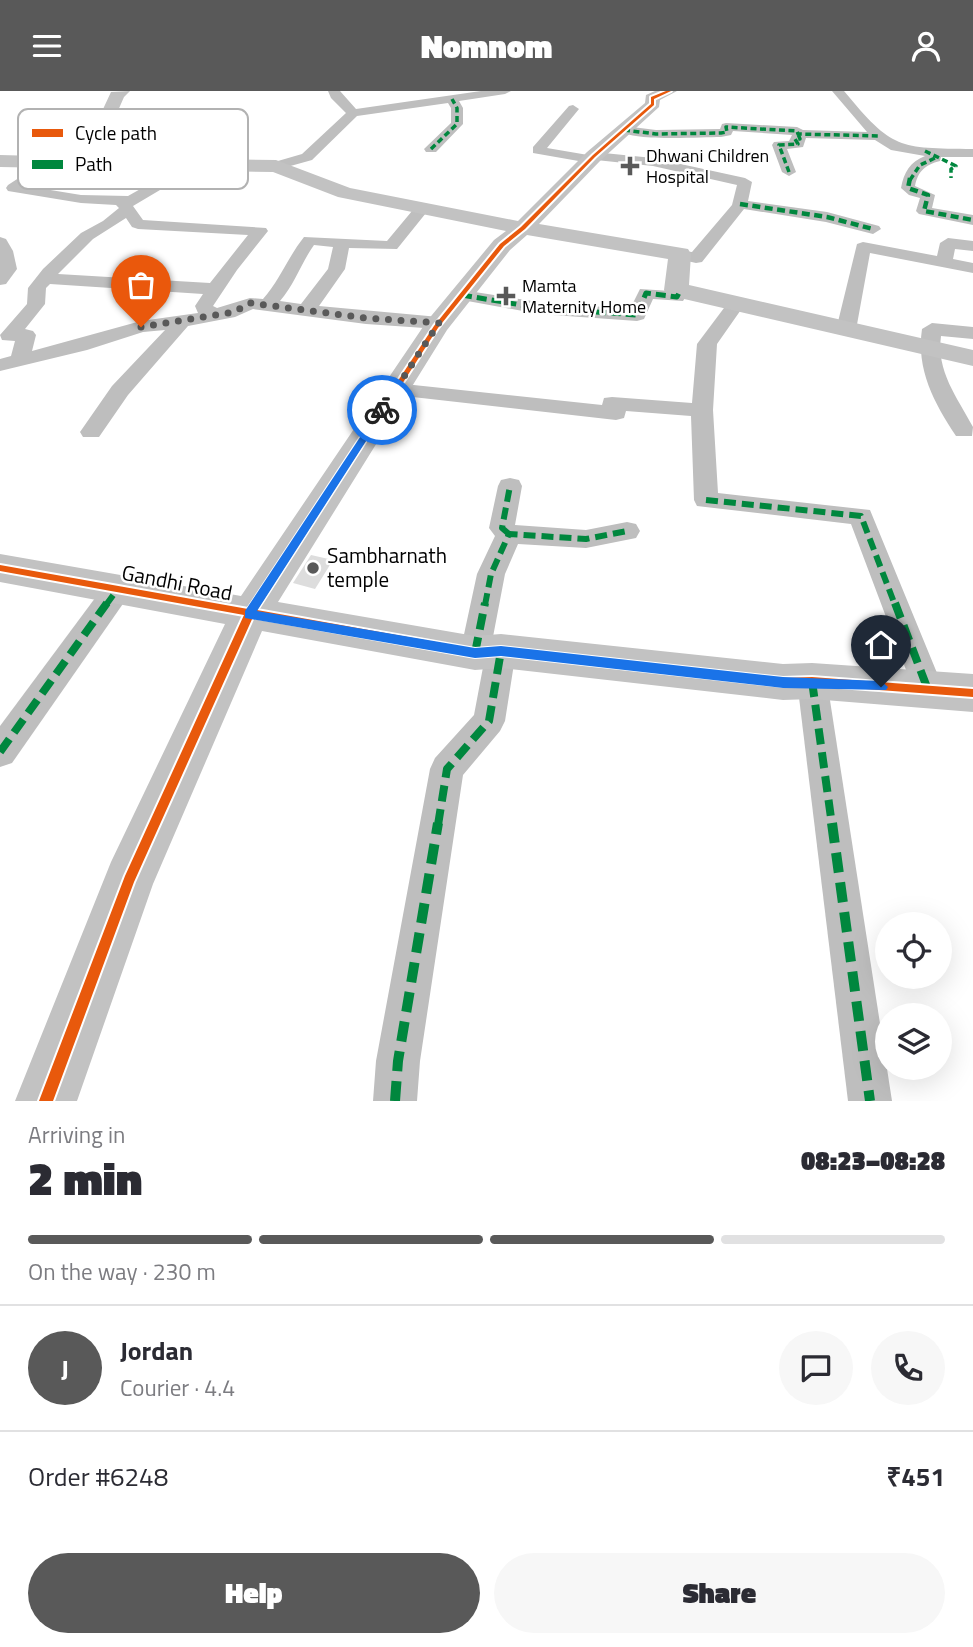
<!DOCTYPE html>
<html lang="en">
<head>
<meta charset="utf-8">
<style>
	:root { --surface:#fff; --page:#f7f7f7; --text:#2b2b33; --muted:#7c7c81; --line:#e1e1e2; --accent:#595959 }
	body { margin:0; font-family:"Titillium Web",sans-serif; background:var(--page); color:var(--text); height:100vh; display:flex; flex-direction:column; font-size:26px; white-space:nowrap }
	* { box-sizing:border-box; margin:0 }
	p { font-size:23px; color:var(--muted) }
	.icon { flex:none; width:38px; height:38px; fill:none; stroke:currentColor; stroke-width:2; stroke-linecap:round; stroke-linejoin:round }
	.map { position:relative; height:1010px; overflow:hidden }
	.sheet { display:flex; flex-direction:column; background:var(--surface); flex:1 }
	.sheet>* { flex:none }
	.tools { position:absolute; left:875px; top:821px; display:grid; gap:14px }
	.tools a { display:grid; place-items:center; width:77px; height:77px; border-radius:50%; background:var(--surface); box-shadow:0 7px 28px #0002; font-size:35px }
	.pin { position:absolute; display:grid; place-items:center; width:60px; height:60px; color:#fff; margin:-72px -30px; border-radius:50% 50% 50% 0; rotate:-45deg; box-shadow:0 0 7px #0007 }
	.pin .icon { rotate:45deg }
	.courier { position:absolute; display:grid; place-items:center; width:70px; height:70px; margin:-35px; border:5px solid #1a73e8; border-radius:50%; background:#fff; color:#222; box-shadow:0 2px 9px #0007 }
	.overview em { font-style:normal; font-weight:800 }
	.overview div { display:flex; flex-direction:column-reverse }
	.overview { display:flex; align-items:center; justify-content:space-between; height:119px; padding:0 28px }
	h1 { font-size:46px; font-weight:800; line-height:52px }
	.bar { display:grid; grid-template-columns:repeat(4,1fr); gap:10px 7px; align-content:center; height:84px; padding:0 28px }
	.bar i { height:9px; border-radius:5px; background:var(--line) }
	.bar .current { background:var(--accent) }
	.bar p { grid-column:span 4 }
	.line { display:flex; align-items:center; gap:18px; padding:0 28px; border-top:2px solid var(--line) }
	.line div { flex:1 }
	.round { display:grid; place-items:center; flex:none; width:74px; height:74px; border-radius:37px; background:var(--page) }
	.button { display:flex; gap:14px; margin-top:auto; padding:14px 28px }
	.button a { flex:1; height:80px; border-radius:42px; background:var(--accent); color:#fff; font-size:28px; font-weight:800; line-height:80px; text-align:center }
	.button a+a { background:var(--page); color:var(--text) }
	header { display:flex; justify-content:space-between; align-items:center; height:91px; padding:0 28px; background:var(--accent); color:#fff; font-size:32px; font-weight:800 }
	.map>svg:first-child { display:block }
	.building { fill:#ddd }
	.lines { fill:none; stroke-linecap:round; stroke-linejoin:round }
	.street { fill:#bebebe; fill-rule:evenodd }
	.secondary { fill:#c2c2c2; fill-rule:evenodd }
	.quiet-far5 { stroke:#00873e; stroke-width:3.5; stroke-dasharray:6 3.5; stroke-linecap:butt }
	.quiet-far4 { stroke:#00873e; stroke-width:4.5; stroke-dasharray:8 4.5; stroke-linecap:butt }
	.quiet-far3 { stroke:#00873e; stroke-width:5; stroke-dasharray:10 5; stroke-linecap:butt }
	.quiet-far2 { stroke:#00873e; stroke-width:6; stroke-dasharray:12 6; stroke-linecap:butt }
	.quiet-far1 { stroke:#00873e; stroke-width:8; stroke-dasharray:16 8; stroke-linecap:butt }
	.quiet { stroke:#00873e; stroke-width:10; stroke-dasharray:20 10; stroke-linecap:butt }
	.cycleway-casing { stroke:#fff; stroke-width:4 }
	.cycleway { fill:#e8590c; fill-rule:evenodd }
	.route { fill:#1a73e8 }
	.done { stroke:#595959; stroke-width:7; stroke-dasharray:0 12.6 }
	.poi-dot { fill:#595959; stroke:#fff; stroke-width:2.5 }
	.labels { text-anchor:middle; stroke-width:5; stroke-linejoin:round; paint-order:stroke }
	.far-poi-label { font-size:18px; fill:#000; stroke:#fff; text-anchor:start }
	.poi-label { font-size:21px; fill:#000; stroke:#fff; text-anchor:start }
	.street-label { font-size:21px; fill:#000; stroke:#fff }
	.key { fill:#fff; stroke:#b2b2b2; stroke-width:2 }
	.key-label { font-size:19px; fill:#000 }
</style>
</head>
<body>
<header><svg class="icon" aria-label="menu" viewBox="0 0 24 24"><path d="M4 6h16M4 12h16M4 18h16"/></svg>Nomnom<svg class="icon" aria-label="person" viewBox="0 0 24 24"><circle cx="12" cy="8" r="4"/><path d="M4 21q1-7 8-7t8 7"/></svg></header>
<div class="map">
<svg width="973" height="1010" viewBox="0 0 973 1010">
	<rect width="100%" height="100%" fill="#fff"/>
	<path class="building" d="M 311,464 L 333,469 L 315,498 L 293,492 Z"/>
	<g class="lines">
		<g class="street">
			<path d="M 328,0 L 340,0 L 356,18 L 481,0 L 511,0 L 505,3 L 459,10 L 463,17 L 463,33 L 436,61 L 426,61 L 424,58 L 451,32 L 451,17 L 448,12 L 357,25 L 312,69 L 276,79 L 271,78 L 271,72 L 302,63 L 346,22 L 331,7 Z"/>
			<path d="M 832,0 L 844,0 C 893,59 898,57 973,58 L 973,66 L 941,66 L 940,70 C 925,74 918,80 915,95 L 935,104 L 932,117 L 973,124 L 973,134 L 919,123 L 916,120 L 920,107 L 909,104 L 901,97 C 904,81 910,71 925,65 L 891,59 L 875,49 L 806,47 L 803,56 L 787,58 L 796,81 L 789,85 L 782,81 L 772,54 L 774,51 L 789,50 L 792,44 L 733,40 L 731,44 L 721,46 C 699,46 633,51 618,39 L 624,35 L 656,39 L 720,38 L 722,33 L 726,32 L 797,36 L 803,39 L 867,41 Z"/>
			<path d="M 573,14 L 579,18 L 547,57 L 588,64 L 594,61 L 653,67 L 745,87 L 752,91 L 748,110 L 827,121 L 879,135 L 881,138 L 873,143 L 826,131 L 744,118 L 702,171 L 696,172 L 674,167 L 672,163 L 674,159 L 692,161 L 732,114 L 737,94 L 653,75 L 596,69 L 590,72 L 533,62 L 533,56 L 569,15 Z"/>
			<path d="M 106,39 L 112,43 L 111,46 L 38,48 L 32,44 L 38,40 Z"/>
			<path d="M 51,66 L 58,70 L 56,73 L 26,95 L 81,104 L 128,105 L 151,92 L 178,88 L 204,71 L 214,71 L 214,77 L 187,95 L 160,99 L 133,115 L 143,129 L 266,137 L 268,140 L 237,179 L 213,215 L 217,217 L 250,207 L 263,208 C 280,189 288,166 304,146 L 387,150 L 417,114 L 427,114 L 430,117 L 397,158 L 349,157 L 345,178 L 319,215 L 439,226 L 448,232 L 439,238 L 366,233 L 253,218 L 235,226 L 188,235 L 128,304 L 99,346 L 83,346 L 80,341 L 112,295 L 165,239 L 143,241 L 87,259 L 0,280 L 0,268 L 11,265 L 15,250 L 2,249 L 0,244 L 27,213 L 28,197 L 43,178 L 81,142 L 103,130 L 119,117 L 116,114 L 81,112 L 8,100 L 6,97 L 8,94 ZM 126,127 L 132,136 L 138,138 L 248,144 L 210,192 L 58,183 L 93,148 ZM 314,154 L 333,156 L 328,178 L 301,213 L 280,210 C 295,193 301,172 314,154 ZM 50,193 L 203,203 L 195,215 L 198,222 L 141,230 L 32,260 L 36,244 L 33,240 L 25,238 L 45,213 L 46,197 Z"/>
			<path d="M 0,146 L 6,148 L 13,160 L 17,178 L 6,193 L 0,194 Z"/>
			<path d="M 948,147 L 973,150 L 973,160 L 955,158 L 953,168 L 973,172 L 973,182 L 870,162 L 856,239 L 853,243 L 839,243 L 836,239 L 857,153 L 863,151 L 937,165 L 940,152 Z"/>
			<path d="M 680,195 L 689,200 L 683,210 L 653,208 L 644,228 L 637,230 L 539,223 L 462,209 L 453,204 L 462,199 L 539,211 L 630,218 L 640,198 L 671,200 Z"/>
			<path d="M 736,207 L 745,213 L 717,253 L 713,319 L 718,402 L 870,419 L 944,599 L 939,608 L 928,612 L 917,608 L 851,433 L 697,415 L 694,409 L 691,325 L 626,320 L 624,327 L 616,329 L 395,304 L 388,302 L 384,298 L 388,294 L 395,292 L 602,314 L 604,307 L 612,306 L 692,312 L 697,253 L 730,209 Z"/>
			<path d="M 932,232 L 973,236 L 973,248 L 941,245 C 936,280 957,306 973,336 L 972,345 L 956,345 C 934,312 916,278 922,238 Z"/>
			<path d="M 510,387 L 519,389 L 522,395 L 515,434 L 586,439 L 627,431 L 636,433 L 640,440 L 636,447 L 586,457 L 518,453 L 505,483 L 492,551 L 501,548 L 512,551 L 516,560 L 505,630 L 500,640 L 463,684 L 420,970 L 417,1010 L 373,1010 L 376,970 L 430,678 L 435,667 L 474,624 L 484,571 L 475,574 L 464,571 L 460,562 L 477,483 L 495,445 L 489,437 L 498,395 L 501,389 Z"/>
			<path d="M 117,488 L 127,491 L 131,499 L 127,507 L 12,672 L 0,676 L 0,635 L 107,491 Z"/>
			<path d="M 812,577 L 823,581 L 827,590 L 892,1010 L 848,1010 L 797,590 L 801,581 Z"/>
		</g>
		<path class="secondary" d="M 130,0 L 124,6 L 113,31 L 115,43 L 111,51 L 97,66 L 276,69 L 350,97 L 518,130 L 587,61 L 645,12 L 646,4 L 655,0 L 677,0 L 660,9 L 659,16 L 601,69 L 539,133 L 688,158 L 691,163 L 689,194 L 973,259 L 973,275 L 667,204 L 664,199 L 668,168 L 527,144 L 510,159 L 447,239 L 278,511 L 475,545 L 501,543 L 783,573 L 812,572 L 973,583 L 973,621 L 812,608 L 783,609 L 501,577 L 475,579 L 262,540 L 153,793 L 77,1010 L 15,1010 L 111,771 L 225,533 L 0,491 L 0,463 L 241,505 L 427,230 L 494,149 L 506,140 L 338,106 L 273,81 L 0,76 L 0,64 L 76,66 L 94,48 L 97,43 L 97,31 L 111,1 Z"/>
		<g class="quiet-far5">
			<path d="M 624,39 L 656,43 L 721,42 L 727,41 L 726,36 L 797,40 L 798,43 L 880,45"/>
			<path d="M 431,58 L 457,33 L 457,17 L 452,8"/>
			<path d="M 925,60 L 956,75 L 951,78 L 951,87"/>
			<path d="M 789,81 L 779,54 L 798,53 L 795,48 L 800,48 L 798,43"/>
			<path d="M 910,89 L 920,74 L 935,67"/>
		</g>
		<g class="quiet-far4">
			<path d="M 910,87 L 908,97 L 928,104 L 924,120 L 973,129"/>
			<path d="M 740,113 L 827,126 L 873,138"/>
		</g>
		<path class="quiet-far3" d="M 462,204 L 539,217 L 637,224 L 646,202 L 677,206 L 680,200"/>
		<g class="quiet-far2">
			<path d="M 706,409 L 861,425 L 895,514"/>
			<path d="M 509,443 L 502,437 L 510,395"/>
			<path d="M 106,514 L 117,499"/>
			<path d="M 485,514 L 491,483 L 509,443 L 586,448 L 627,440"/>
		</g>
		<g class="quiet-far1">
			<path d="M 895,512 L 928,599"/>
			<path d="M 475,562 L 485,512"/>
			<path d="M 812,590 L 832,734"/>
			<path d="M 0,661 L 107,512"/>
			<path d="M 438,734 L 447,678 L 489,630 L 501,560"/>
		</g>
		<g class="quiet">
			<path d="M 832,732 L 870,1010"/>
			<path d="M 395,1010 L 398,970 L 438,732"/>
		</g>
		<defs>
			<path id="cycleway" d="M 666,0 L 671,0 L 654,8 L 654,14 L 595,66 L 525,138 L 504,155 L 438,237 L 257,519 L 475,558 L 501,556 L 783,587 L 812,586 L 973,598 L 973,606 L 812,594 L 783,595 L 501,564 L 475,566 L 253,526 L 134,791 L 53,1010 L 39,1010 L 125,785 L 244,524 L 0,480 L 0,474 L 248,518 L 434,235 L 500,153 L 521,136 L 593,64 L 651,13 L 651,6 Z"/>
		</defs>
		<use href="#cycleway" class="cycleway-casing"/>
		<use href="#cycleway" class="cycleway"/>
	</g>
	<path class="route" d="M 382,316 L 386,319 L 257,520 L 475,557 L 501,555 L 783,586 L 881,590 L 888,596 L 886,599 L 783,597 L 501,565 L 475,567 L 245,527 L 245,520 L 378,319 Z"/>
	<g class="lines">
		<path class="done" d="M 141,236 L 234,221 L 250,212 L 366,227 L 439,232 L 382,319"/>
	</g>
	<g class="poi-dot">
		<path d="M626.5 64.5h7v7h7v7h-7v7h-7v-7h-7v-7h7z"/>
		<path d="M502.5 194.5h7v7h7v7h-7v7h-7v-7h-7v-7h7z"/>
		<circle cx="313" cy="477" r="7"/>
	</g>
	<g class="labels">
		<g class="far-poi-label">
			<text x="646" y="71">Dhwani Children<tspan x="646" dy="21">Hospital</tspan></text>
			<text x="522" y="201">Mamta<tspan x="522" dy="21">Maternity Home</tspan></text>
		</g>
		<g class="poi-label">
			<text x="327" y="472">Sambharnath<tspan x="327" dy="24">temple</tspan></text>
		</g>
		<g class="street-label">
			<text transform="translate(177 492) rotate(11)" y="7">Gandhi Road</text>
		</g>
	</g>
	<rect x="18" y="18" width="230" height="80" rx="10" class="key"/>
	<rect x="32" y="38" width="31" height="8" fill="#e8590c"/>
	<rect x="32" y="69" width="31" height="9" fill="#00873e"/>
	<g class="key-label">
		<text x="75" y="49">Cycle path</text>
		<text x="75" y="80">Path</text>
	</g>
</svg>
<div class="tools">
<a><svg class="icon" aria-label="locate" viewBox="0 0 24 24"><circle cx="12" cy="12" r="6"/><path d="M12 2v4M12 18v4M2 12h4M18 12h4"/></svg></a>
<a><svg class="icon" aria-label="layers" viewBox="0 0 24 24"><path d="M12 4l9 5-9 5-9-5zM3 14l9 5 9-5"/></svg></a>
</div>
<div class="pin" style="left:141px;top:236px;background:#ea580c"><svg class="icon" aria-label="bag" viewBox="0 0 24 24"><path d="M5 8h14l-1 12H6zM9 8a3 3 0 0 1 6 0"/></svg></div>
<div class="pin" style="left:881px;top:596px;background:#1f2937"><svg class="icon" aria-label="home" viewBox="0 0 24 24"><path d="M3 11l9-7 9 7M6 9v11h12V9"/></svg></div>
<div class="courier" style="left:382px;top:319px"><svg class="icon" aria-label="bike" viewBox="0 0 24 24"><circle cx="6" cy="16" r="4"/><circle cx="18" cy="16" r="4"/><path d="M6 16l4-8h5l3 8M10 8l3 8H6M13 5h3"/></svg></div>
</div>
<section class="sheet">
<div class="overview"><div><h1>2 min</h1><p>Arriving in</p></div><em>08:23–08:28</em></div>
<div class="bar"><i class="current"></i><i class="current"></i><i class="current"></i><i></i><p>On the way · 230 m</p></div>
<div class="line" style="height:126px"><b class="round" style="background:var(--accent);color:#fff">J</b><div><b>Jordan</b><p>Courier · 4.4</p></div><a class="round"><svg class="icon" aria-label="chat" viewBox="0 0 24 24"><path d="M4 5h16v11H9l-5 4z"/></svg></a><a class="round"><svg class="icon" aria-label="phone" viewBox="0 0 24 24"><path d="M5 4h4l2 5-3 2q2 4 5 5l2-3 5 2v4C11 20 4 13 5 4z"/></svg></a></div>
<div class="line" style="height:91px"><div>Order #6248</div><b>₹451</b></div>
<div class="button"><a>Help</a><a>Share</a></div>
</section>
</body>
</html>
